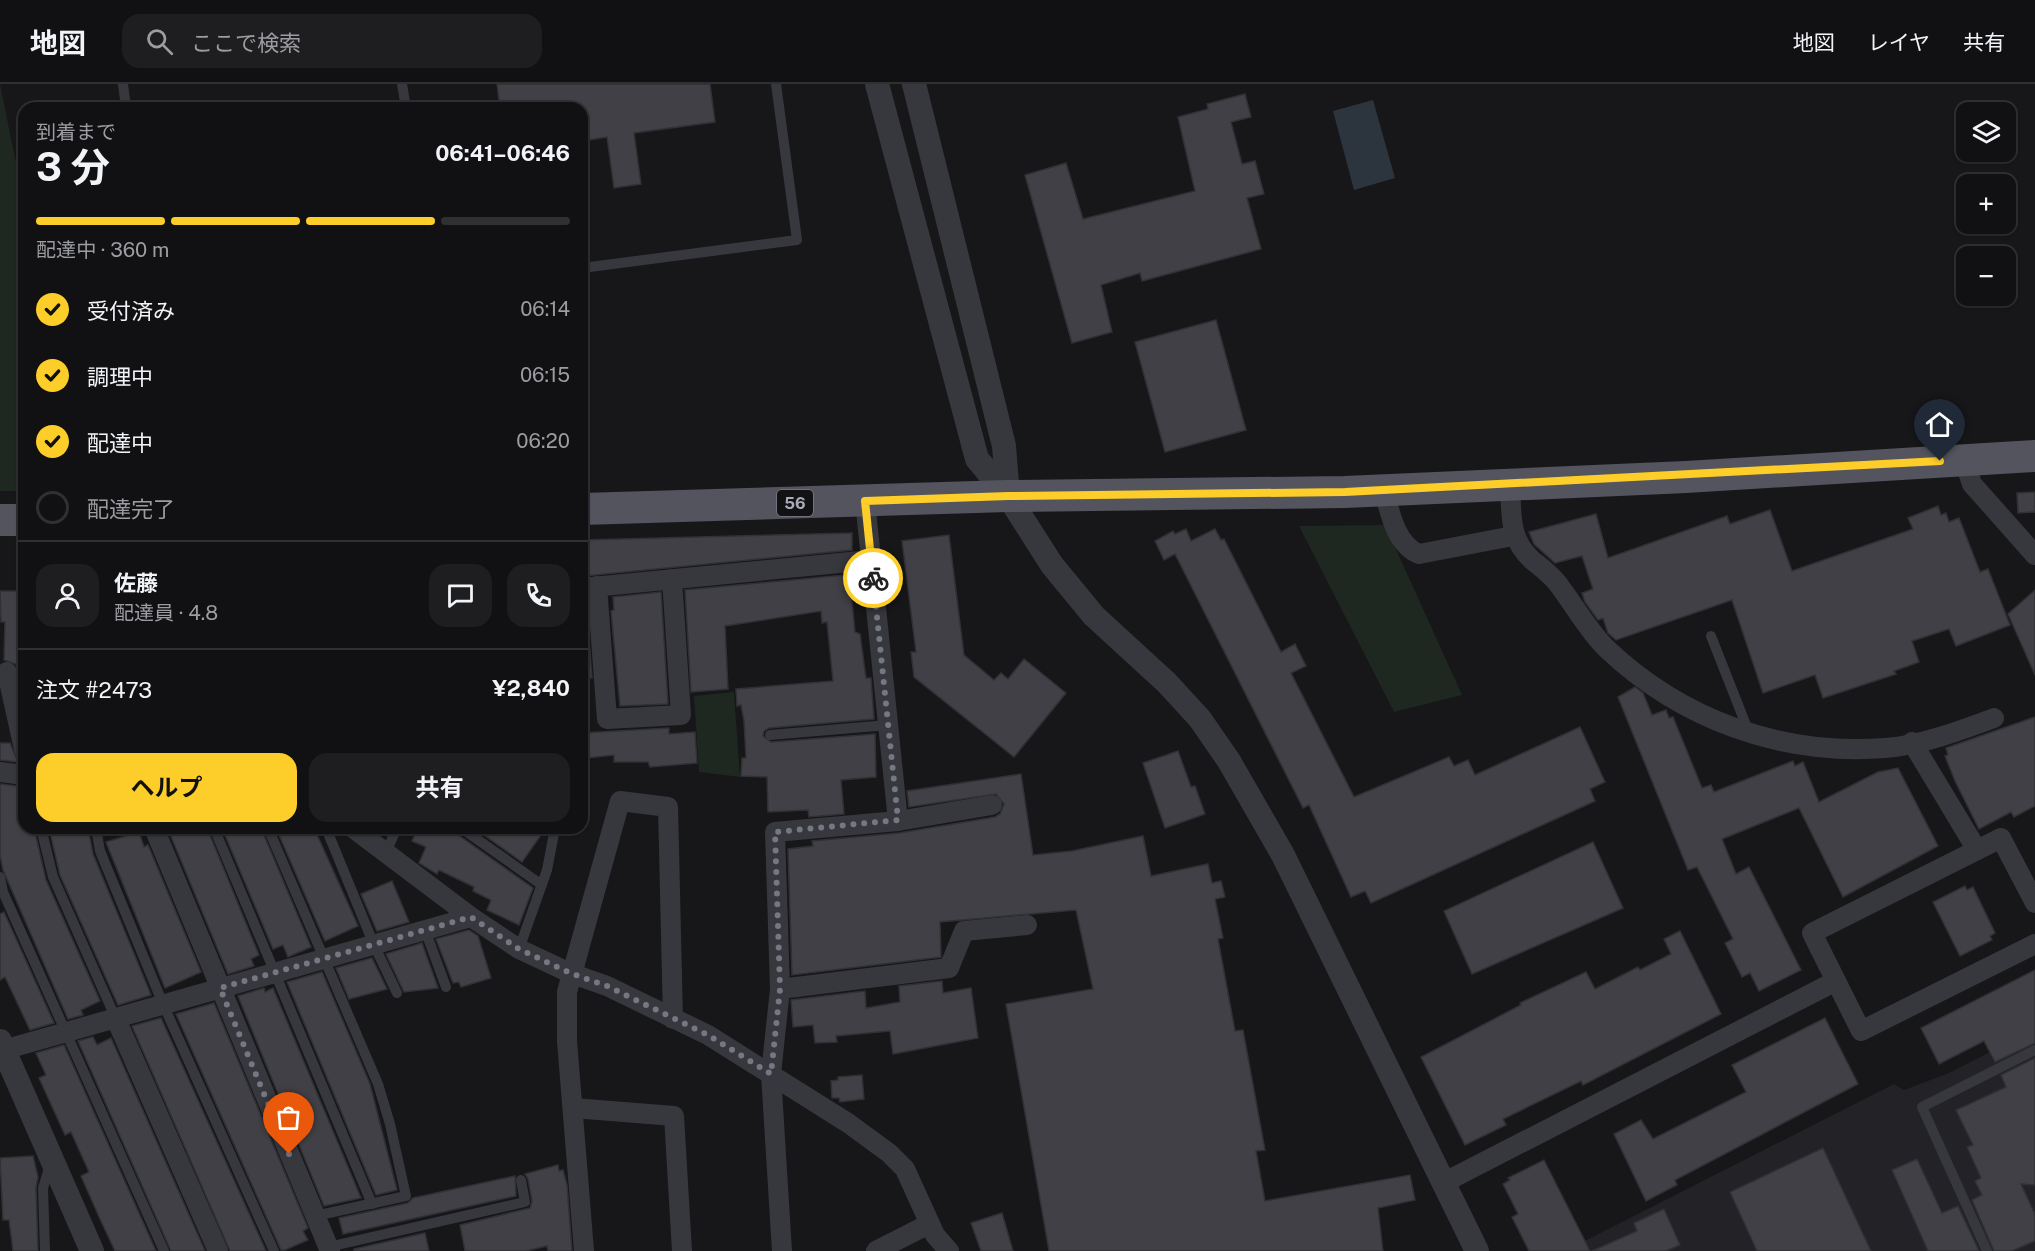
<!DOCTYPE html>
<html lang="ja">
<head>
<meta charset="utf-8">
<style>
	:root { --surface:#111013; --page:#1e1e21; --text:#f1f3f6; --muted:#9c9da0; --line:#303033; --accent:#fdcd2a }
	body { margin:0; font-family:"Public Sans","Noto Sans JP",sans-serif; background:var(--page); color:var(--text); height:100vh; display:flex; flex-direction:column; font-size:22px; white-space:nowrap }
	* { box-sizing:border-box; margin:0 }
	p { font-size:20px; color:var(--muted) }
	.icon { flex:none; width:33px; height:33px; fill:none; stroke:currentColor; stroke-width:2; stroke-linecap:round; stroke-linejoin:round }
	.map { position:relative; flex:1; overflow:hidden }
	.side { position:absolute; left:18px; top:18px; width:570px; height:732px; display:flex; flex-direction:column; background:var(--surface); border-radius:18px; box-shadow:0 2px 4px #0004,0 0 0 2px var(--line) }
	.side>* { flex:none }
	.fabs { position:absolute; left:1956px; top:18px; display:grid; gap:12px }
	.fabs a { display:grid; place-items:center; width:60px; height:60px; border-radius:12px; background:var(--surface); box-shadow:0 2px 4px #0004,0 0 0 2px var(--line); font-size:30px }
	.pin { position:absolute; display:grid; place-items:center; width:51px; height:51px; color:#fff; margin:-62px -26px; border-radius:50% 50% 50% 0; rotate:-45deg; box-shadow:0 0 6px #0007 }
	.pin .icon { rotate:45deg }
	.courier { position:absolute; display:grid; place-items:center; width:60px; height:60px; margin:-30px; border:4px solid #fdcd2a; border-radius:50%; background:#fff; color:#222; box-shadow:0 2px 8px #0007 }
	.overview em { font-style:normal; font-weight:700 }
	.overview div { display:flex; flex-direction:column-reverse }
	.overview { display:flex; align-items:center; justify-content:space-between; height:102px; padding:0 18px }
	h1 { font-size:39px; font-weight:700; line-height:45px }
	.bar { display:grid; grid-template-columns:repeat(4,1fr); gap:9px 6px; align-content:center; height:72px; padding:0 18px }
	.bar i { height:8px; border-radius:4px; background:var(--line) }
	.bar .active { background:var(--accent) }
	.bar p { grid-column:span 4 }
	.line { display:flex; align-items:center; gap:15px; padding:0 18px; border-top:2px solid var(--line) }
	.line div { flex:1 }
	.round { display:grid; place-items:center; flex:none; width:63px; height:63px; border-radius:18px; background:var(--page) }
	ol { padding:0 18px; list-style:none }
	li { display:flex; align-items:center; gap:18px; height:66px }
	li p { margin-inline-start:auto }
	li .icon { padding:6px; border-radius:50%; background:var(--accent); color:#111; stroke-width:4 }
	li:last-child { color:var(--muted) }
	li i { width:33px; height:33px; border:3px solid var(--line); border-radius:50% }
	.primary-button { display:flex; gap:12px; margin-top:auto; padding:12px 18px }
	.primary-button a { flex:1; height:69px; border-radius:18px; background:var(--accent); color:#111; font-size:24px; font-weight:700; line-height:69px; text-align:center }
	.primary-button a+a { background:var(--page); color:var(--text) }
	header { display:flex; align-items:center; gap:36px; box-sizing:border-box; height:84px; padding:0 30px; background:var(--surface); border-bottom:2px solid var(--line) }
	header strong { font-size:28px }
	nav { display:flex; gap:33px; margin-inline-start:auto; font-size:21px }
	.search { width:420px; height:54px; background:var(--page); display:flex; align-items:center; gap:15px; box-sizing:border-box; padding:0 21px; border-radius:18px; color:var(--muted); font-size:22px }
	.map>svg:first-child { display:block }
	.built { fill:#232226 }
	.green { fill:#1e2720 }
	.water { fill:#2c343e }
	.building { fill:#414046; stroke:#313035; stroke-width:1.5 }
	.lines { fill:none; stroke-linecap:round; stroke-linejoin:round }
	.service { stroke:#37383e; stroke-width:10 }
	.minor { stroke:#37383e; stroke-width:20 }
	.tertiary { stroke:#37383e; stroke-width:24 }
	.primary { stroke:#53545d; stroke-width:32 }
	.done { stroke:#757781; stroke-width:6; stroke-dasharray:0 10.8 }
	.route { stroke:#fdcd2a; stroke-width:8 }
	.labels { text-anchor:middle; stroke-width:6; stroke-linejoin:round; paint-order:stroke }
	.shield { fill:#121114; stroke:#7b7d88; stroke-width:1.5 }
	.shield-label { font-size:16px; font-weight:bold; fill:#a8abb9 }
</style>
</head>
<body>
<header>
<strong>地図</strong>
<div class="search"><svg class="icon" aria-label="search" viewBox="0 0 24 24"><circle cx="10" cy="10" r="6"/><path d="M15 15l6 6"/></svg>ここで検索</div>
<nav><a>地図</a><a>レイヤ</a><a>共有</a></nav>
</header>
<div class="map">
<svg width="2035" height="1167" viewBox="0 0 2035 1167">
	<rect width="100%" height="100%" fill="#171619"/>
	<path class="built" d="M 2035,945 L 2035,1167 L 1565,1167 L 1894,1000 L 1904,1006 L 1949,989 Z"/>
	<g class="green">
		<path d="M 0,0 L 24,118 L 24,407 L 0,407 Z"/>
		<path d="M 1385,441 L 1462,611 L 1394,628 L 1299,442 Z"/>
		<path d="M 734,608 L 740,693 L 699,688 L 694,612 Z"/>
	</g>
	<path class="water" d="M 1373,16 L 1395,94 L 1354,106 L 1333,27 Z"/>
	<g class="building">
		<path d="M 497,0 L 710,0 L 715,38 L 634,49 L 641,100 L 614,104 L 607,53 L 582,57 L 582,24 L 500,24 Z"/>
		<path d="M 1245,10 L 1251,33 L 1231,38 L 1242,80 L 1255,77 L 1264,110 L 1247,114 L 1261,165 L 1142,197 L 1140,189 L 1101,201 L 1112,248 L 1072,259 L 1025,91 L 1066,79 L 1083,135 L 1195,107 L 1178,33 L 1208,25 L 1207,20 Z"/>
		<path d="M 1216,236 L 1246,346 L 1165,368 L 1135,258 Z"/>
		<path d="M 2035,408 L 2035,428 L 2018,429 L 2017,409 Z"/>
		<path d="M 1938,422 L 1941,431 L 1946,429 L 1949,438 L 1959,434 L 1980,488 L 1988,485 L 2010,541 L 1956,562 L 1949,545 L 1912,557 L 1919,578 L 1894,587 L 1896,590 L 1823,614 L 1815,591 L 1763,609 L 1732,516 L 1616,556 L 1608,549 L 1603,534 L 1598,536 L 1585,518 L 1582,509 L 1593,505 L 1582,472 L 1555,479 L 1534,460 L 1529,448 L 1596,430 L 1608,474 L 1727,432 L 1730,440 L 1770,426 L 1792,487 L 1913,445 L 1908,434 Z"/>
		<path d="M 1186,445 L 1191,457 L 1215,445 L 1221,456 L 1224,455 L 1281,568 L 1295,560 L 1306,582 L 1291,589 L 1354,713 L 1449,673 L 1454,682 L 1468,676 L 1475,691 L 1580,643 L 1605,698 L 1590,705 L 1595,717 L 1371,819 L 1365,807 L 1351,813 L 1309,721 L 1303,724 L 1175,470 L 1164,476 L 1155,457 L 1173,447 L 1175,450 Z"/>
		<path d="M 852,449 L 852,466 L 584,492 L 582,489 L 582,456 Z"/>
		<path d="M 949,451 L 964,571 L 994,596 L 1001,589 L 1008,595 L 1024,575 L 1066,609 L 1014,673 L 914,593 L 911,568 L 916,568 L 902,457 Z"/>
		<path d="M 845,491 L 846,507 L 851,507 L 855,548 L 860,550 L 866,594 L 871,594 L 874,635 L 769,644 L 764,647 L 763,652 L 771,658 L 875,650 L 876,693 L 841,696 L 844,730 L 809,733 L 808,726 L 768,728 L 767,693 L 741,692 L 742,674 L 746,674 L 744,637 L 741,621 L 737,622 L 736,605 L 833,597 L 827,538 L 822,539 L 821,527 L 725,542 L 728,605 L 691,608 L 685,506 Z"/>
		<path d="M 2035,506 L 2035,591 L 2008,530 Z"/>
		<path d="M 0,507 L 24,507 L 24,609 L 16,580 L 4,576 L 5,538 L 1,538 Z"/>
		<path d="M 661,508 L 668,620 L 620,622 L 611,527 L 614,526 L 613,513 Z"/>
		<path d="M 582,529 L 587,529 L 592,594 L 582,594 Z"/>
		<path d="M 1635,603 L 1643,609 L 1652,631 L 1666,626 L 1669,634 L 1673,633 L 1702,704 L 1711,701 L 1714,708 L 1793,677 L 1795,682 L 1803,678 L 1819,718 L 1878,688 L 1898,684 L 1938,762 L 1843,813 L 1799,724 L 1722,755 L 1736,790 L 1749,783 L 1801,886 L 1759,907 L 1750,889 L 1742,893 L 1725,859 L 1733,855 L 1697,783 L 1688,786 L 1618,613 Z"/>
		<path d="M 2035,633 L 2035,722 L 2014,733 L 2011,728 L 1979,745 L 1955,697 L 1945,672 L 1948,671 L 1946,664 Z"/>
		<path d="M 669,644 L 669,650 L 695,648 L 697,679 L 650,683 L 648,678 L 614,678 L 614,671 L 587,674 L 586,668 L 582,669 L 582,649 Z"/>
		<path d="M 0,659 L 10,659 L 18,678 L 0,676 Z"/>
		<path d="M 1178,667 L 1191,703 L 1195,702 L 1205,730 L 1165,744 L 1143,679 Z"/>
		<path d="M 1021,690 L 1033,771 L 1072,767 L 1143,752 L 1151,792 L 1208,780 L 1212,799 L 1221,797 L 1225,813 L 1215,815 L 1223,854 L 1218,855 L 1235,947 L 1243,946 L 1265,1066 L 1256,1067 L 1265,1117 L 1410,1091 L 1415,1116 L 1378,1124 L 1383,1167 L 1049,1167 L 1006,920 L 1093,905 L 1076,826 L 940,838 L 941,873 L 792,891 L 788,765 L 813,762 L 812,757 L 899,749 L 995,733 L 1000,730 L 1004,720 L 996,710 L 909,723 L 907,707 Z"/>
		<path d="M 0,700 L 24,703 L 24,744 L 34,744 L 46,796 L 100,917 L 81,926 L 83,931 L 68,935 L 3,786 L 0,771 Z"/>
		<path d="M 49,744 L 88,744 L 93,770 L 151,911 L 118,921 L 60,791 Z"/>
		<path d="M 183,744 L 207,744 L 259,871 L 251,875 L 254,882 L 228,890 L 170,750 Z"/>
		<path d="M 222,744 L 261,744 L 311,863 L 288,873 L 283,861 L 273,865 Z"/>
		<path d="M 276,744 L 314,744 L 358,842 L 325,857 Z"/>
		<path d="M 418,744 L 454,744 L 457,750 L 533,804 L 519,841 L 487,826 L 491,816 L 473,807 L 474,803 L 439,786 L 437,790 L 419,779 L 426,763 L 412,757 Z"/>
		<path d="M 474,744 L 546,744 L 522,778 Z"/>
		<path d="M 139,748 L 144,763 L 148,761 L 201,888 L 165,904 L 106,758 Z"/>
		<path d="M 1593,758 L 1623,824 L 1472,890 L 1444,827 Z"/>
		<path d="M 392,797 L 409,838 L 377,847 L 361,810 Z"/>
		<path d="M 1965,802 L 1967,806 L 1973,803 L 1995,849 L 1990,852 L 1992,856 L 1960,872 L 1933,818 Z"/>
		<path d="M 4,828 L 54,939 L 30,946 L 5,893 L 0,896 L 0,830 Z"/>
		<path d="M 469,846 L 478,852 L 491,894 L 461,903 L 459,898 L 453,899 L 436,855 Z"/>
		<path d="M 1680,847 L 1721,930 L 1583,1001 L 1581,997 L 1503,1035 L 1506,1041 L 1465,1061 L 1421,973 L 1521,921 L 1520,919 L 1586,888 L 1595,905 L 1638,883 L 1640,886 L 1671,870 L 1664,855 Z"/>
		<path d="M 422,859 L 438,904 L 404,908 L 386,870 Z"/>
		<path d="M 372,874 L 387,905 L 349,915 L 336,884 Z"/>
		<path d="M 2035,886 L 2035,959 L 1995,978 L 1984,957 L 1939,980 L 1921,944 Z"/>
		<path d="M 322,888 L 370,1000 L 397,1106 L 376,1111 L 287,898 Z"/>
		<path d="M 942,897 L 943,909 L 971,904 L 978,954 L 893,970 L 890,947 L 836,952 L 837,958 L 815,959 L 813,941 L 793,943 L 791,916 L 865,907 L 866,924 L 900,918 L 899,902 Z"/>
		<path d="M 264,904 L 265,908 L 273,904 L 361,1114 L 324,1122 L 238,912 Z"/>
		<path d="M 214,919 L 308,1144 L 303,1147 L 308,1156 L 285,1166 L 281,1166 L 176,930 Z"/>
		<path d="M 161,934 L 266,1167 L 230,1167 L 132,942 Z"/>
		<path d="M 1825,934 L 1858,1000 L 1675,1096 L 1677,1101 L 1646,1117 L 1614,1050 L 1641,1036 L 1653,1055 L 1746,1008 L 1732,981 Z"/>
		<path d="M 93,953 L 97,961 L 111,954 L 205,1167 L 171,1167 L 78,957 Z"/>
		<path d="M 64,961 L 156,1167 L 115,1167 L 100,1135 L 81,1092 L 89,1088 L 71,1048 L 65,1051 L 39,994 L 46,991 L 36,969 Z"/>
		<path d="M 2035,974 L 2035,1101 L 2021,1100 L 2035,1130 L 2035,1157 L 2012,1167 L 1994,1167 L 1972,1116 L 1982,1111 L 1975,1097 L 1981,1094 L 1967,1063 L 1973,1061 L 1956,1026 L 2006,1003 L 2001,991 Z"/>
		<path d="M 862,991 L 864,1015 L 840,1018 L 839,1014 L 832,1014 L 831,997 L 838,996 L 838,993 Z"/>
		<path d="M 1823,1064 L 1871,1167 L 1757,1167 L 1730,1108 Z"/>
		<path d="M 33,1072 L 38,1093 L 36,1104 L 38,1167 L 13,1167 L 9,1136 L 3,1136 L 0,1074 Z"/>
		<path d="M 1917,1075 L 1942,1129 L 1958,1122 L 1979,1167 L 1928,1167 L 1892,1086 Z"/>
		<path d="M 1544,1076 L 1590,1167 L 1529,1167 L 1512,1133 L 1518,1130 L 1503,1100 L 1510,1096 L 1508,1094 Z"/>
		<path d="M 558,1081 L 559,1087 L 563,1086 L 567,1101 L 572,1167 L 548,1167 L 547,1162 L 526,1167 L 465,1167 L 460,1141 L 530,1124 L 532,1117 L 528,1095 L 525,1090 Z"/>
		<path d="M 515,1092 L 516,1112 L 343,1150 L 339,1134 L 408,1119 L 413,1114 Z"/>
		<path d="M 1664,1125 L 1680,1161 L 1666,1167 L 1592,1167 L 1637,1147 L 1634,1139 Z"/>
		<path d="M 1002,1129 L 1013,1167 L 981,1167 L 971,1139 Z"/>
		<path d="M 425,1149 L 429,1167 L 354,1167 L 354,1165 Z"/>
	</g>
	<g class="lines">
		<g class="service">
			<path d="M 123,0 L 126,24"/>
			<path d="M 402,0 L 406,24"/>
			<path d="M 582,184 L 797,156 L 776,0"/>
			<path d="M 1711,552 L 1748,646"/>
			<path d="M 770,651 L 888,641"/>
			<path d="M 41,744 L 53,793 L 116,935"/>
			<path d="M 96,744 L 100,767 L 163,920 L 274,1167"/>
			<path d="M 214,744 L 372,1120"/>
			<path d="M 268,744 L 378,1000 L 390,1040 L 406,1112 L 315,1132"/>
			<path d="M 326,744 L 374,861 L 397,909"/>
			<path d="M 461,744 L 542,801"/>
			<path d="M 386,768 L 397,744"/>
			<path d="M 0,793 L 3,808 L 164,1167"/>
			<path d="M 425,846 L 446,903"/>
			<path d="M 519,865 L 547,786 L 555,744"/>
			<path d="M 328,1163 L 525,1118 L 521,1096"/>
			<path d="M 45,1167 L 43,1104 L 51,1078"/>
			<path d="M 1987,1167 L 1922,1023 L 2035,966"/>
		</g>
		<g class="minor">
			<path d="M 1964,376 L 1972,400 L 2035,471"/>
			<path d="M 1510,401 C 1512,430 1508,454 1532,476 C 1542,484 1554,493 1561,504 C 1576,524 1589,548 1607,565 C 1682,636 1782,672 1885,664 C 1919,662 1962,646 1994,634"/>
			<path d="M 1384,407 C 1390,429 1396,461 1419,470 L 1513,452"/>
			<path d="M 865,417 L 898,737"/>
			<path d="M 597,502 L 607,635 L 681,631 L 672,495"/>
			<path d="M 582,504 L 871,476"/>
			<path d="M 7,588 L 24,665"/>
			<path d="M 1912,658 L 1977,766"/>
			<path d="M 0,688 L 24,691"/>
			<path d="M 154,744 L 330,1167"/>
			<path d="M 353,744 L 471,833 L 519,865 L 570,889 L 607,902 L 708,951 L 848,1039 L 889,1069 L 905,1085 L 935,1151 L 949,1167"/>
			<path d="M 2035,819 L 2001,754 L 1812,849 L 1861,947 L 2035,860"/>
			<path d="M 780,905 L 949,884 L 964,847 L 1027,841"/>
			<path d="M 116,935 L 218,1167"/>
			<path d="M 0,967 L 471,833"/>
			<path d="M 573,1024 L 674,1032 L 682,1167"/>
			<path d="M 1445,1098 L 1836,897"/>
			<path d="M 584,1167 L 567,957 L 567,908 L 620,717 L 668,723 L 673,935"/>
			<path d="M 782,1167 L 771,990 L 780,905 L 775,748 L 898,737 L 992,721"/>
			<path d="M 876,1167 L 929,1140"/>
		</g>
		<g class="tertiary">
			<path d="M 877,0 L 977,375 L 1008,412 L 1052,481 L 1094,532 L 1167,599 L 1200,635 L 1229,677 L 1283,771 L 1477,1167"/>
			<path d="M 914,0 L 1004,362 L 1008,412"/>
			<path d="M 0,957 L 92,1167"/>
		</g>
		<g class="primary">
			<path d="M 582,425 L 1008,412 L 1345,408 L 1686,393 L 2035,372"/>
			<path d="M 0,436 L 24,436"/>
		</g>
	</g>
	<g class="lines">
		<path class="done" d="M 289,1070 L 220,904 L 471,833 L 519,865 L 570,889 L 607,902 L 708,951 L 771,990 L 780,905 L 775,748 L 898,736 L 873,494"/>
		<path class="route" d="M 873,494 L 865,417 L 1008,412 L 1345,408 L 1940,377"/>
	</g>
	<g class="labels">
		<rect class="shield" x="777" y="406" width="36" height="26" rx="4.5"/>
		<g class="shield-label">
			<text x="795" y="425">56</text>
		</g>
	</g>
</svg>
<div class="fabs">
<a><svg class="icon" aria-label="layers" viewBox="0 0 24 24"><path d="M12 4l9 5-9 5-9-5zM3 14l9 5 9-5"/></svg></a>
<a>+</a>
<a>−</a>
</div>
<div class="pin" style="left:289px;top:1070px;background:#ea580c"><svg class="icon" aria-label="bag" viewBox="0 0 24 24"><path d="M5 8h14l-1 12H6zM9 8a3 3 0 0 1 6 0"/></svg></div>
<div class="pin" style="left:1940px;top:377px;background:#1f2937"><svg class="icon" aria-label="home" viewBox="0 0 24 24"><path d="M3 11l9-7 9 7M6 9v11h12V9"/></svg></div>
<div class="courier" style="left:873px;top:494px"><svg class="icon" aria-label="bike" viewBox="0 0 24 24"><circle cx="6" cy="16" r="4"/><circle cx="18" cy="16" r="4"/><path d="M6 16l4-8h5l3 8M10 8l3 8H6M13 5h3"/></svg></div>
<section class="side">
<div class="overview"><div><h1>3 分</h1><p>到着まで</p></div><em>06:41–06:46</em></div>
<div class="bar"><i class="active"></i><i class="active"></i><i class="active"></i><i></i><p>配達中 · 360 m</p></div>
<ol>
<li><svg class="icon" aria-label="check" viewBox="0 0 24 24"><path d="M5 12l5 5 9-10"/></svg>受付済み<p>06:14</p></li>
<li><svg class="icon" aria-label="check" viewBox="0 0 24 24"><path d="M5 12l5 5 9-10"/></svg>調理中<p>06:15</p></li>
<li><svg class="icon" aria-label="check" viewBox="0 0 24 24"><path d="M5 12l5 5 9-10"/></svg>配達中<p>06:20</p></li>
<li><i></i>配達完了</li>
</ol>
<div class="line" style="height:108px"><a class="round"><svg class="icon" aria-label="person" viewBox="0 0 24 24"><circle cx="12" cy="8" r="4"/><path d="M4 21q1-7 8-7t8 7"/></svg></a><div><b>佐藤</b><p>配達員 · 4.8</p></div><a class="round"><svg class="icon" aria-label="chat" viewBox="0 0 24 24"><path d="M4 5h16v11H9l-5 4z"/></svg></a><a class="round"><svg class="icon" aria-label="phone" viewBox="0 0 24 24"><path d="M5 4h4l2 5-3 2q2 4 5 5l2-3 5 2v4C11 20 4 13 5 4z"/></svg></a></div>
<div class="line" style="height:78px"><div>注文 #2473</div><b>¥2,840</b></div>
<div class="primary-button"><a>ヘルプ</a><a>共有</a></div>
</section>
</div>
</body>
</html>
